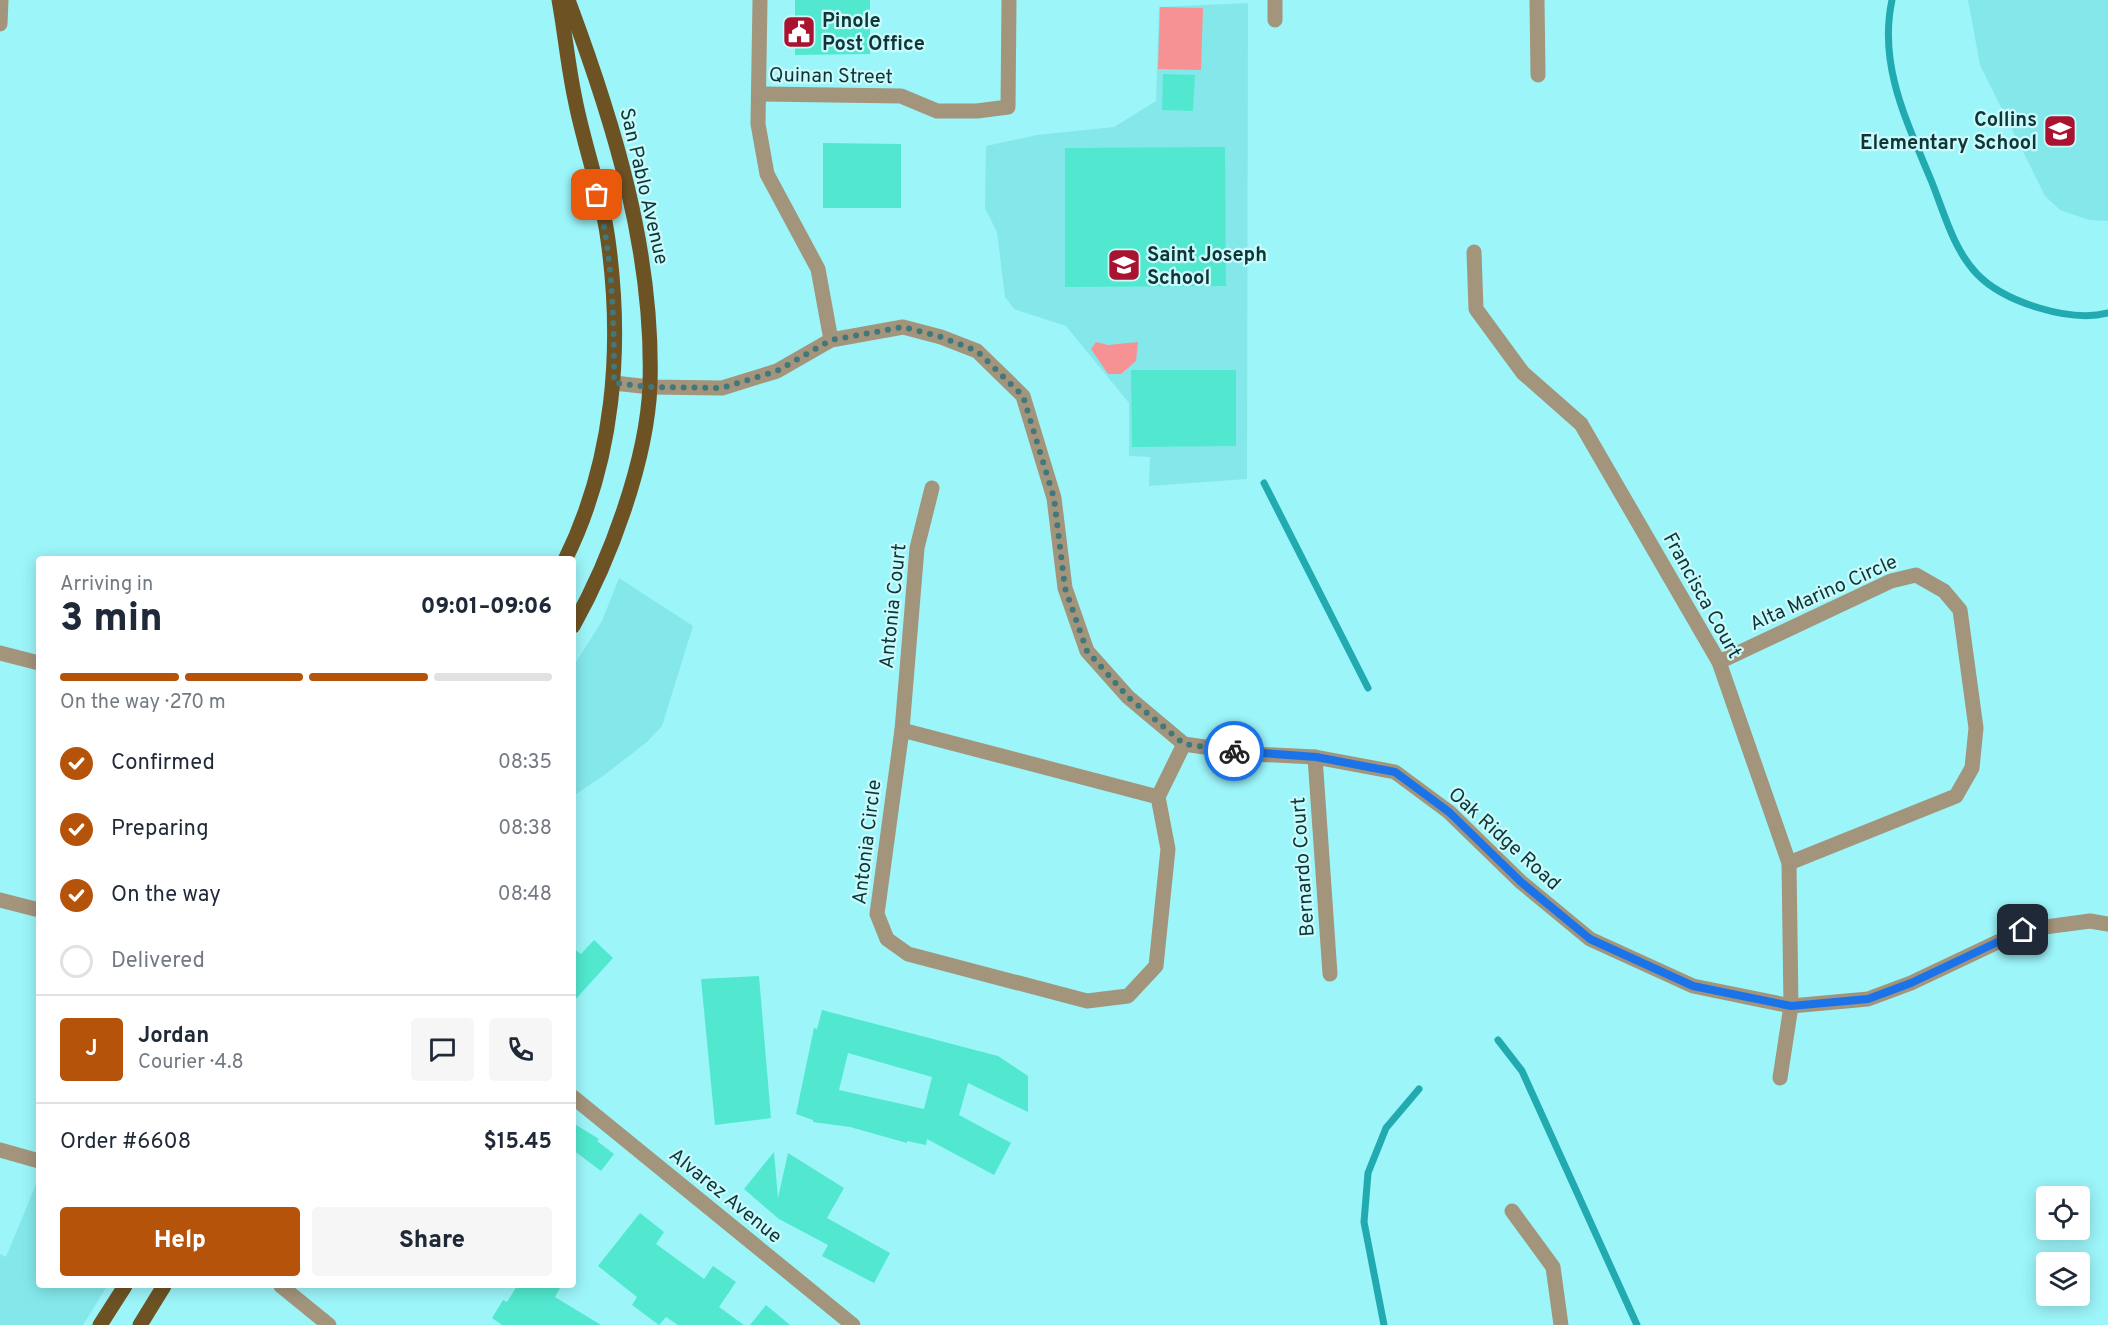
<!DOCTYPE html>
<html lang="en">
<head>
<meta charset="utf-8">
<style>
	:root { --surface:#fff; --page:#f6f6f7; --text:#1f2937; --muted:#747a83; --line:#e0e1e3; --accent:#b45309 }
	body { margin:0; font-family:Overpass,sans-serif; background:var(--page); color:var(--text); height:100vh; display:flex; flex-direction:column; font-size:22px; white-space:nowrap }
	* { box-sizing:border-box; margin:0 }
	p { font-size:20px; color:var(--muted) }
	.icon { flex:none; width:33px; height:33px; fill:none; stroke:currentColor; stroke-width:2; stroke-linecap:round; stroke-linejoin:round }
	.map { position:relative; flex:1; overflow:hidden }
	.sheet { position:absolute; left:36px; top:556px; width:540px; height:732px; display:flex; flex-direction:column; background:var(--surface); border-radius:6px; box-shadow:0 3px 15px #0003 }
	.sheet>* { flex:none }
	.controls { position:absolute; left:2036px; top:1186px; display:grid; gap:12px }
	.controls a { display:grid; place-items:center; width:54px; height:54px; border-radius:6px; background:var(--surface); box-shadow:0 3px 15px #0003; font-size:30px }
	.pin { position:absolute; display:grid; place-items:center; width:51px; height:51px; color:#fff; margin:-26px; border-radius:12px; box-shadow:0 3px 9px #0006 }
	.courier { position:absolute; display:grid; place-items:center; width:60px; height:60px; margin:-30px; border:4px solid #1a73e8; border-radius:50%; background:#fff; color:#222; box-shadow:0 2px 8px #0007 }
	.overview em { font-style:normal; font-weight:800 }
	.overview div { display:flex; flex-direction:column-reverse }
	.overview { display:flex; align-items:center; justify-content:space-between; height:102px; padding:0 24px }
	h1 { font-size:39px; font-weight:800; line-height:45px }
	.bar { display:grid; grid-template-columns:repeat(4,1fr); gap:9px 6px; align-content:center; height:72px; padding:0 24px }
	.bar i { height:8px; border-radius:4px; background:var(--line) }
	.bar .on { background:var(--accent) }
	.bar p { grid-column:span 4 }
	.line { display:flex; align-items:center; gap:15px; padding:0 24px; border-top:2px solid var(--line) }
	.line div { flex:1 }
	.round { display:grid; place-items:center; flex:none; width:63px; height:63px; border-radius:6px; background:var(--page) }
	ol { padding:0 24px; list-style:none }
	li { display:flex; align-items:center; gap:18px; height:66px }
	li p { margin-inline-start:auto }
	li .icon { padding:6px; border-radius:50%; background:var(--accent); color:#fff; stroke-width:4 }
	li:last-child { color:var(--muted) }
	li i { width:33px; height:33px; border:3px solid var(--line); border-radius:50% }
	.button { display:flex; gap:12px; margin-top:auto; padding:12px 24px }
	.button a { flex:1; height:69px; border-radius:6px; background:var(--accent); color:#fff; font-size:24px; font-weight:800; line-height:69px; text-align:center }
	.button a+a { background:var(--page); color:var(--text) }
	.map>svg:first-child { display:block }
	.built { fill:#84e8eb }
	.green { fill:#f69293 }
	.lines { fill:none; stroke-linecap:round; stroke-linejoin:round }
	.stream { stroke:#21aaaf; stroke-width:7 }
	.building { fill:#51e8cf; fill-rule:evenodd }
	.minor { stroke:#a3947c; stroke-width:15 }
	.major { stroke:#6d5224; stroke-width:15 }
	.done { stroke:#40787b; stroke-width:6; stroke-dasharray:0 10.8 }
	.route { stroke:#1a73e8; stroke-width:8 }
	.labels { text-anchor:middle; stroke-width:4.5; stroke-linejoin:round; paint-order:stroke }
	.poi-label { font-size:20px; font-weight:bold; fill:#0f3537; stroke:#c9fbfd; text-anchor:start }
	.street-label { font-size:20px; fill:#0f3537; stroke:#c9fbfd }
</style>
</head>
<body>
<div class="map">
<svg width="2108" height="1325" viewBox="0 0 2108 1325">
	<rect width="100%" height="100%" fill="#9cf5f9"/>
	<g class="built">
		<path d="M 1968,0 L 2108,0 L 2108,221 L 2089,220 L 2060,210 L 2045,196 L 1980,65 Z"/>
		<path d="M 1248,3 L 1247,479 L 1149,486 L 1150,457 L 1129,456 L 1129,403 L 1066,326 L 1014,309 L 1005,297 L 997,232 L 985,208 L 986,146 L 1037,135 L 1114,127 L 1156,101 L 1159,7 Z"/>
		<path d="M 619,578 L 693,626 L 662,726 L 647,742 L 603,776 L 573,796 L 573,667 L 602,621 Z"/>
		<path d="M 39,1177 L 39,1286 L 107,1286 L 83,1325 L 0,1325 L 0,1254 L 6,1257 Z"/>
	</g>
	<g class="green">
		<path d="M 1160,7 L 1203,8 L 1201,70 L 1158,69 Z"/>
		<path d="M 1096,342 L 1108,345 L 1138,342 L 1136,361 L 1121,374 L 1108,374 L 1091,349 Z"/>
	</g>
	<g class="lines">
		<g class="stream">
			<path d="M 1892,0 C 1878,65 1907,122 1931,180 C 1944,212 1953,249 1977,274 C 2004,302 2070,323 2108,313"/>
			<path d="M 1264,483 L 1368,688"/>
			<path d="M 1498,1040 L 1522,1071 L 1637,1325"/>
			<path d="M 1384,1325 L 1364,1222 L 1368,1173 L 1386,1128 L 1419,1089"/>
		</g>
	</g>
	<g class="building">
		<path d="M 795,0 L 870,0 L 870,54 L 795,55 Z"/>
		<path d="M 1163,74 L 1195,75 L 1193,111 L 1162,110 Z"/>
		<path d="M 823,143 L 901,144 L 901,208 L 823,208 Z"/>
		<path d="M 1225,147 L 1226,286 L 1065,287 L 1065,148 Z"/>
		<path d="M 1131,370 L 1236,370 L 1236,446 L 1132,447 Z"/>
		<path d="M 594,940 L 613,958 L 573,1002 L 573,948 L 581,954 Z"/>
		<path d="M 759,976 L 771,1118 L 715,1125 L 701,979 Z"/>
		<path d="M 822,1010 L 998,1056 L 1028,1076 L 1028,1112 L 968,1083 L 959,1115 L 1011,1143 L 994,1175 L 927,1139 L 926,1145 L 907,1141 L 907,1143 L 850,1127 L 813,1122 L 813,1120 L 796,1114 L 814,1028 L 817,1029 ZM 848,1053 L 932,1077 L 924,1109 L 839,1090 Z"/>
		<path d="M 573,1123 L 599,1139 L 597,1141 L 614,1154 L 601,1171 L 573,1150 Z"/>
		<path d="M 774,1152 L 778,1198 L 788,1153 L 844,1188 L 827,1218 L 890,1253 L 874,1283 L 822,1256 L 828,1245 L 779,1219 L 744,1189 Z"/>
		<path d="M 640,1213 L 664,1232 L 656,1244 L 704,1279 L 713,1266 L 736,1282 L 719,1307 L 744,1325 L 678,1325 L 666,1317 L 659,1325 L 632,1305 L 637,1297 L 598,1266 Z"/>
		<path d="M 517,1286 L 561,1286 L 555,1297 L 601,1325 L 502,1325 L 492,1318 L 503,1300 L 507,1302 Z"/>
		<path d="M 766,1305 L 790,1325 L 750,1325 Z"/>
	</g>
	<g class="lines">
		<g class="minor">
			<path d="M 760,0 L 758,124 L 767,174 L 818,269 L 831,340"/>
			<path d="M 1537,0 L 1538,75"/>
			<path d="M 1275,20 L 1275,0"/>
			<path d="M 0,24 L 1,0"/>
			<path d="M 759,94 L 901,96 L 937,111 L 977,111 L 1008,107 L 1009,0"/>
			<path d="M 1474,252 L 1476,309 L 1523,373 L 1581,424 L 1719,662 L 1789,863 L 1791,1006 L 1780,1078"/>
			<path d="M 614,383 L 650,387 L 722,388 L 777,371 L 831,340 L 903,327 L 941,337 L 977,351 L 1023,396 L 1054,498 L 1065,588 L 1087,651 L 1128,697 L 1184,744 L 1252,754 L 1315,757 L 1395,772 L 1449,812 L 1521,882 L 1590,939 L 1693,986 L 1791,1006 L 1868,999 L 1911,983 L 2023,930 L 2090,921 L 2108,924"/>
			<path d="M 0,653 L 39,663"/>
			<path d="M 1719,662 L 1891,581 L 1916,575 L 1944,591 L 1960,610 L 1976,728 L 1972,768 L 1956,796 L 1789,863"/>
			<path d="M 902,730 L 917,548 L 932,488"/>
			<path d="M 1315,757 L 1330,974"/>
			<path d="M 1158,797 L 902,730 L 877,914 L 887,939 L 908,954 L 1087,1001 L 1128,996 L 1156,966 L 1168,849 L 1158,797 L 1184,744"/>
			<path d="M 0,900 L 39,910"/>
			<path d="M 573,1097 L 853,1325"/>
			<path d="M 0,1150 L 39,1161"/>
			<path d="M 1512,1211 L 1553,1267 L 1561,1325"/>
			<path d="M 281,1286 L 329,1325"/>
		</g>
		<g class="major">
			<path d="M 559,0 C 565,33 568,66 575,99 C 584,146 602,193 608,240 C 623,348 614,461 565,560"/>
			<path d="M 568,0 C 614,123 654,252 650,385 C 647,461 610,560 573,626"/>
			<path d="M 100,1325 L 125,1286"/>
			<path d="M 140,1325 L 164,1286"/>
		</g>
	</g>
	<g class="lines">
		<path class="done" d="M 597,195 C 613,257 614,319 614,383 L 650,387 L 722,388 L 777,371 L 831,340 L 903,327 L 941,337 L 977,351 L 1023,396 L 1054,498 L 1065,588 L 1087,651 L 1128,697 L 1184,744 L 1234,751"/>
		<path class="route" d="M 1234,751 L 1316,757 L 1395,772 L 1449,812 L 1521,882 L 1590,939 L 1693,986 L 1791,1006 L 1868,999 L 1911,983 L 2023,930"/>
	</g>
	<defs>
		<symbol id="civic-square" viewBox="-11 -11 22 22"><rect x="-9" y="-9" width="18" height="18" rx="4" fill="#a9132f" stroke="#c9fbfd"/><path d="M-.6-6.5H3V-4.5H.6V-3L4-1V1h2V6H-6V1h2V-1L-.6-3ZM-1.2 2.5V6h2.4V2.5Z" fill="#fff"/></symbol>
		<symbol id="school-square" viewBox="-11 -11 22 22"><rect x="-9" y="-9" width="18" height="18" rx="4" fill="#a9132f" stroke="#c9fbfd"/><path d="M0-5L7-2L0 1L-7-2ZM-4 1L0 2.5L4 1V4Q0 6-4 4Z" fill="#fff"/></symbol>
	</defs>
	<g fill-rule="evenodd">
		<use href="#civic-square" x="780" y="13" width="38" height="38"/>
		<use href="#school-square" x="2041" y="112" width="38" height="38"/>
		<use href="#school-square" x="1105" y="246" width="38" height="38"/>
	</g>
	<g class="labels">
		<g class="poi-label">
			<text x="822" y="27">Pinole<tspan x="822" dy="23">Post Office</tspan></text>
			<text x="2037" y="126" text-anchor="end">Collins<tspan x="2037" dy="23">Elementary School</tspan></text>
			<text x="1147" y="261">Saint Joseph<tspan x="1147" dy="23">School</tspan></text>
		</g>
		<g class="street-label">
			<text transform="translate(831 75) rotate(1)" y="7">Quinan Street</text>
			<text transform="translate(645 186) rotate(77)" y="7">San Pablo Avenue</text>
			<text transform="translate(1823 592) rotate(-24)" y="7">Alta Marino Circle</text>
			<text transform="translate(1703 595) rotate(61)" y="7">Francisca Court</text>
			<text transform="translate(892 606) rotate(-84)" y="7">Antonia Court</text>
			<text transform="translate(1505 838) rotate(42)" y="7">Oak Ridge Road</text>
			<text transform="translate(866 842) rotate(-83)" y="7">Antonia Circle</text>
			<text transform="translate(1302 867) rotate(-94)" y="7">Bernardo Court</text>
			<text transform="translate(726 1195) rotate(39)" y="7">Alvarez Avenue</text>
		</g>
	</g>
</svg>
<div class="controls">
<a><svg class="icon" aria-label="locate" viewBox="0 0 24 24"><circle cx="12" cy="12" r="6"/><path d="M12 2v4M12 18v4M2 12h4M18 12h4"/></svg></a>
<a><svg class="icon" aria-label="layers" viewBox="0 0 24 24"><path d="M12 4l9 5-9 5-9-5zM3 14l9 5 9-5"/></svg></a>
</div>
<div class="pin" style="left:597px;top:195px;background:#ea580c"><svg class="icon" aria-label="bag" viewBox="0 0 24 24"><path d="M5 8h14l-1 12H6zM9 8a3 3 0 0 1 6 0"/></svg></div>
<div class="pin" style="left:2023px;top:930px;background:#1f2937"><svg class="icon" aria-label="home" viewBox="0 0 24 24"><path d="M3 11l9-7 9 7M6 9v11h12V9"/></svg></div>
<div class="courier" style="left:1234px;top:751px"><svg class="icon" aria-label="bike" viewBox="0 0 24 24"><circle cx="6" cy="16" r="4"/><circle cx="18" cy="16" r="4"/><path d="M6 16l4-8h5l3 8M10 8l3 8H6M13 5h3"/></svg></div>
<section class="sheet">
<div class="overview"><div><h1>3 min</h1><p>Arriving in</p></div><em>09:01–09:06</em></div>
<div class="bar"><i class="on"></i><i class="on"></i><i class="on"></i><i></i><p>On the way · 270 m</p></div>
<ol>
<li><svg class="icon" aria-label="check" viewBox="0 0 24 24"><path d="M5 12l5 5 9-10"/></svg>Confirmed<p>08:35</p></li>
<li><svg class="icon" aria-label="check" viewBox="0 0 24 24"><path d="M5 12l5 5 9-10"/></svg>Preparing<p>08:38</p></li>
<li><svg class="icon" aria-label="check" viewBox="0 0 24 24"><path d="M5 12l5 5 9-10"/></svg>On the way<p>08:48</p></li>
<li><i></i>Delivered</li>
</ol>
<div class="line" style="height:108px"><b class="round" style="background:var(--accent);color:#fff">J</b><div><b>Jordan</b><p>Courier · 4.8</p></div><a class="round"><svg class="icon" aria-label="chat" viewBox="0 0 24 24"><path d="M4 5h16v11H9l-5 4z"/></svg></a><a class="round"><svg class="icon" aria-label="phone" viewBox="0 0 24 24"><path d="M5 4h4l2 5-3 2q2 4 5 5l2-3 5 2v4C11 20 4 13 5 4z"/></svg></a></div>
<div class="line" style="height:78px"><div>Order #6608</div><b>$15.45</b></div>
<div class="button"><a>Help</a><a>Share</a></div>
</section>
</div>
</body>
</html>
